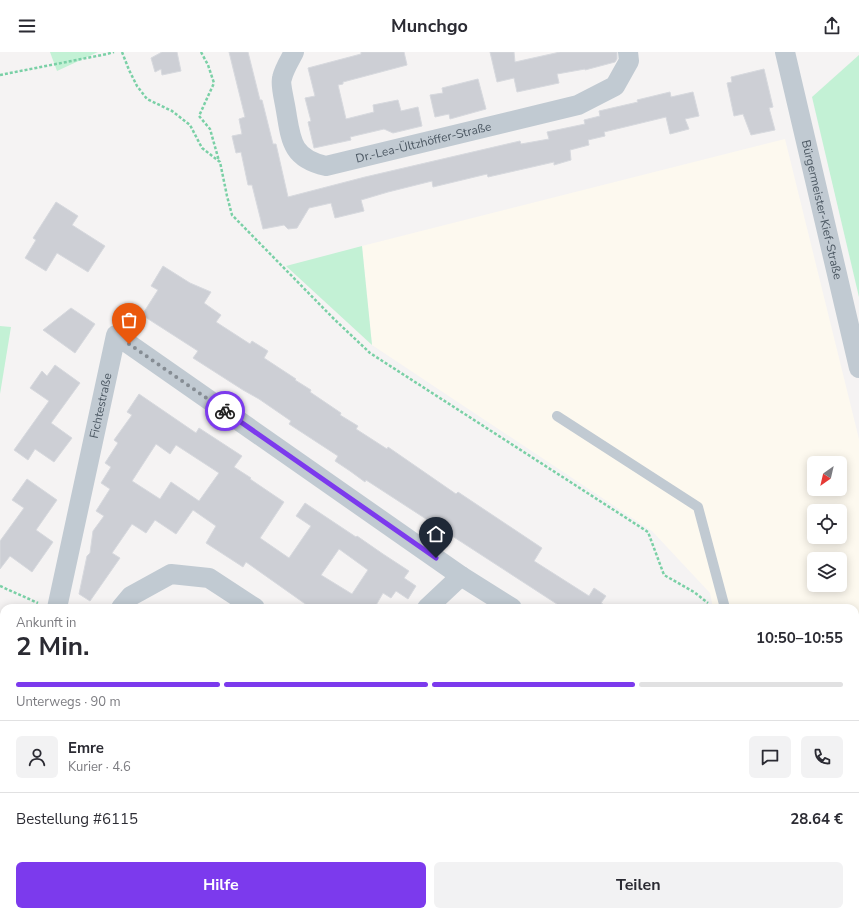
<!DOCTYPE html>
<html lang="de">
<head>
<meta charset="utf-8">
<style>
	:root { --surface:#fff; --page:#f2f2f3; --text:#2b2b33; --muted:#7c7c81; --line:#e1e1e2; --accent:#7c3aed }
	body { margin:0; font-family:"Nunito Sans",sans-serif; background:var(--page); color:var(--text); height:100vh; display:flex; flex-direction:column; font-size:15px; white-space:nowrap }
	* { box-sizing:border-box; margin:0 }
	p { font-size:13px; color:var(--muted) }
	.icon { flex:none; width:22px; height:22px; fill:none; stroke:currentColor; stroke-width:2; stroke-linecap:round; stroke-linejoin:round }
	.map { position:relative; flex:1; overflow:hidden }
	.panel { position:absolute; left:0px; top:552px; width:859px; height:312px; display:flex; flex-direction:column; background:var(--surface); border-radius:12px 12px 0 0; box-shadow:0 2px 10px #0003 }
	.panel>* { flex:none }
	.needle { width:26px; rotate:214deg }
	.tools { position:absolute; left:807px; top:404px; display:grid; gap:8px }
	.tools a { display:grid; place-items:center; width:40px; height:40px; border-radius:6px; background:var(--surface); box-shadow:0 2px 10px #0003; font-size:20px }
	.pin { position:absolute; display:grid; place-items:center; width:34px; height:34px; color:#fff; margin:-41px -17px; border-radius:50% 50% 50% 0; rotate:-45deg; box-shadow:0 0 4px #0007 }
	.pin .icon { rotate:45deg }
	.courier { position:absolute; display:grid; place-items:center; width:40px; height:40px; margin:-20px; border:3px solid #7c3aed; border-radius:50%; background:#fff; color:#222; box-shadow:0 1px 5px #0007 }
	.summary em { font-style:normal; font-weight:700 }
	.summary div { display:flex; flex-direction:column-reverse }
	.summary { display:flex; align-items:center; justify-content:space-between; height:68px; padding:0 16px }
	h1 { font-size:26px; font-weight:700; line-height:30px }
	.bar { display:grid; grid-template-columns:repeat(4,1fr); gap:6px 4px; align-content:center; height:48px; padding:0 16px }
	.bar i { height:5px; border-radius:3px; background:var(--line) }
	.bar .current { background:var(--accent) }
	.bar p { grid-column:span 4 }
	.line { display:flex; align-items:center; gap:10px; padding:0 16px; border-top:1px solid var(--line) }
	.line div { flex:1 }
	.round { display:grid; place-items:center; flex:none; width:42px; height:42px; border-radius:6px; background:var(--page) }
	.button { display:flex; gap:8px; margin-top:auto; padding:8px 16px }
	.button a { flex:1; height:46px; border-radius:6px; background:var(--accent); color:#fff; font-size:16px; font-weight:700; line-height:46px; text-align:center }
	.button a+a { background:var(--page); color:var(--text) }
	header { display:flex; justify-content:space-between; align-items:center; height:52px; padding:0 16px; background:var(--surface); font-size:18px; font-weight:700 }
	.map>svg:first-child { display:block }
	.commercial { fill:#fdf9ef; fill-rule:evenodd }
	.green { fill:#c3f1d5 }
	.building { fill:#cdcfd5; stroke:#d7d9de; fill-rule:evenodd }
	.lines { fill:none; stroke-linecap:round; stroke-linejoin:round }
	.path { stroke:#7ad0a6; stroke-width:2.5; stroke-dasharray:3 2; stroke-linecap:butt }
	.service { stroke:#c1cad2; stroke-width:10 }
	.minor { stroke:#c1cad2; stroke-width:20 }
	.tertiary { stroke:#c1cad2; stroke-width:22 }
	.done { stroke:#868d94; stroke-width:4; stroke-dasharray:0 7.2 }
	.route { stroke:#7c3aed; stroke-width:5 }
	.labels { text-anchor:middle; stroke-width:4; stroke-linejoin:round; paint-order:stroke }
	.street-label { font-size:12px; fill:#4a5661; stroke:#fff }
</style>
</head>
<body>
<header><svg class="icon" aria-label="menu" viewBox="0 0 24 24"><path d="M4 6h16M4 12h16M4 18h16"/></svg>Munchgo<svg class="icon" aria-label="share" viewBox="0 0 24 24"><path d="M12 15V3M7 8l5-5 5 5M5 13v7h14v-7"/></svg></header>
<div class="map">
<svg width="859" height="864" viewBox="0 0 859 864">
	<rect width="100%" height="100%" fill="#f5f3f3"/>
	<path class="commercial" d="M 785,87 L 859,387 L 859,751 L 855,752 L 855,556 L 713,556 L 710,541 L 652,479 L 372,293 L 362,194 ZM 814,411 L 840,411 L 840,437 L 814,437 ZM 814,459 L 840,459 L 840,485 L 814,485 ZM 814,507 L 840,507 L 840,533 L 814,533 Z"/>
	<g class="green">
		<path d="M 50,0 L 98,0 L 57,19 Z"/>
		<path d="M 859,3 L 859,245 L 812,45 Z"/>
		<path d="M 362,194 L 372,293 L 286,214 Z"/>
		<path d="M 0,274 L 11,275 L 0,342 Z"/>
	</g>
	<g class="building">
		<path d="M 162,0 L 177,0 L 181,19 L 162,23 L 161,17 L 155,20 L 151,6 Z"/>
		<path d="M 229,0 L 248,0 L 260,48 L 262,48 L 273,92 L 276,92 L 288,145 L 365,125 L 520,89 L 521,92 L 549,87 L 547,80 L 585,72 L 584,68 L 600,64 L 599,59 L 638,50 L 637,48 L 670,40 L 671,45 L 693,40 L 699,64 L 685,67 L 689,77 L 670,82 L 666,65 L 604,80 L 605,84 L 588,88 L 589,93 L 570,98 L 571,108 L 554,113 L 554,110 L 488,125 L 487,122 L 433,135 L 432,129 L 388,140 L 361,148 L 364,159 L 335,166 L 331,151 L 309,156 L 297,176 L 288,177 L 284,173 L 263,177 L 252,133 L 248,133 L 241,100 L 236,101 L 232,84 L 242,82 L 239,67 L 245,65 Z"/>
		<path d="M 361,0 L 404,0 L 407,13 L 343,30 L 343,32 L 338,33 L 346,67 L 374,60 L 373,53 L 398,48 L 401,59 L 418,55 L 422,74 L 393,81 L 384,77 L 350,85 L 351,88 L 314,96 L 308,70 L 311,69 L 305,46 L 315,44 L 308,16 L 361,2 Z"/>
		<path d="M 490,0 L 514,0 L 515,10 L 560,0 L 617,0 L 617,7 L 615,10 L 585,18 L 585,17 L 557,22 L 559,31 L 517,40 L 514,26 L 497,30 Z"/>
		<path d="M 764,17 L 773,55 L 769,56 L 775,78 L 751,83 L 743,62 L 734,64 L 727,31 L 732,30 L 731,25 Z"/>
		<path d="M 478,27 L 486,57 L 450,67 L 449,62 L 435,65 L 430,43 L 443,41 L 442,36 Z"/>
		<path d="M 56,150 L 78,164 L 72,173 L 105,194 L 88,220 L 57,201 L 46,219 L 25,206 L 36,188 L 33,186 Z"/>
		<path d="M 163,214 L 190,231 L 211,240 L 204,251 L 221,263 L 216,270 L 250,292 L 252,289 L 268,299 L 264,306 L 296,327 L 295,328 L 311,338 L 310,340 L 341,361 L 340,363 L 358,374 L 356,377 L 387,397 L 388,395 L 456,442 L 458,440 L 542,496 L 534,509 L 589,544 L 594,536 L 606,544 L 601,551 L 609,556 L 563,556 L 366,428 L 365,430 L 350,419 L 335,409 L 338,404 L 289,372 L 291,369 L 259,347 L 243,338 L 193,306 L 198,299 L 142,263 L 158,238 L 151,234 Z"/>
		<path d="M 71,256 L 95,272 L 75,301 L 43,278 Z"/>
		<path d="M 55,313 L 80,331 L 51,371 L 72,386 L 54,410 L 35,397 L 28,408 L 14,398 L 49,349 L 30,336 L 42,319 L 47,324 Z"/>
		<path d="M 139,342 L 196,381 L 199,376 L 242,404 L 234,415 L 251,426 L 250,427 L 284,450 L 260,486 L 289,506 L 311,474 L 296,464 L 305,451 L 356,485 L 357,484 L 383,502 L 409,519 L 404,526 L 416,534 L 408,547 L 396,539 L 391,546 L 383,541 L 375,555 L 376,556 L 311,556 L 246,510 L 243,515 L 206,491 L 216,474 L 193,458 L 176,482 L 155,468 L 146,481 L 132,472 L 112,501 L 120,506 L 90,549 L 79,542 L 87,504 L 90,501 L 93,479 L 104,464 L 96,459 L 110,437 L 101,431 L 111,415 L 105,411 L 118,391 L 114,388 L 132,363 L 127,360 ZM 156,392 L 170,402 L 176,393 L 219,421 L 199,449 L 171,430 L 160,447 L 132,429 ZM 339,497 L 368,518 L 352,542 L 321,523 Z"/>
		<path d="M 27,427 L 57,448 L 36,478 L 53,490 L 32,520 L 10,504 L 0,517 L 0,489 L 24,456 L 12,448 Z"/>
	</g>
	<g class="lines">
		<g class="path">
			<path d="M 122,0 L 129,18 L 137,34 L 147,47 L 172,59 L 190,73 L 202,96 L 220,110 L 227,144 L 232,163 L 334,267 L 370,301 L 648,480 L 664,523 L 694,540 L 708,551"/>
			<path d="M 201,0 L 208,13 L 214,31 L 199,64 L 210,77 L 219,109"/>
			<path d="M 0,23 L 107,2 L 114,0"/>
			<path d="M 0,534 L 38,551"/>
			<path d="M 855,673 L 859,689"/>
		</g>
		<path class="service" d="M 557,364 L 698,455 L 725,556"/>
		<g class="minor">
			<path id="s1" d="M 294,0 C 290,8 284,17 282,26 C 280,31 284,47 285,53 C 291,85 289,106 326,114 L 578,53 L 615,34 L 629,9 L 628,0"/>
			<path id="s2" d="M 785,0 L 859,316"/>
			<path d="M 461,524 L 512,556"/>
			<path id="s3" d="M 57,556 L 116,283 L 461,524 L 427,556"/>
			<path d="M 121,556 L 131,544 L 171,522 L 209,526 L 255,556"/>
			<path d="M 212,860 L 214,864"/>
			<path d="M 471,860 L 473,864"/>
		</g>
		<g class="tertiary">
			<path d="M 855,770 L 859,769"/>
			<path d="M 608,864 L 617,860"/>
		</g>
	</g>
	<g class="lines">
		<path class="done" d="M 129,292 L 225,359"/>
		<path class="route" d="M 225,359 L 436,506"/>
	</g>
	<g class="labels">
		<g class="street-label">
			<text dy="4" stroke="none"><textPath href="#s1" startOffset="237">Dr.-Lea-Ültzhöffer-Straße</textPath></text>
			<text dy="4" stroke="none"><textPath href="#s2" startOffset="162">Bürgermeister-Kief-Straße</textPath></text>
			<text dy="4" stroke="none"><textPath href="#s3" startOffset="207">Fichtestraße</textPath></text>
		</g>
	</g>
</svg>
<div class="tools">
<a><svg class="needle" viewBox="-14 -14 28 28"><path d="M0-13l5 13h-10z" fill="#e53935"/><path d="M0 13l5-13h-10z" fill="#7c7c81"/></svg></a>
<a><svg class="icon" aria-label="locate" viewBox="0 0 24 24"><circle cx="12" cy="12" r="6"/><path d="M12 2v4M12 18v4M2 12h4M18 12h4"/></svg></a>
<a><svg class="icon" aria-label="layers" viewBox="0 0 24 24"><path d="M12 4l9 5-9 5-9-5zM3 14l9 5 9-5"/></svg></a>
</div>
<div class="pin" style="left:129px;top:292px;background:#ea580c"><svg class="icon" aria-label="bag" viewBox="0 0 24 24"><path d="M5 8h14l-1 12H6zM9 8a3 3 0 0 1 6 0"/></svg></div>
<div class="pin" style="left:436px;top:506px;background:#1f2937"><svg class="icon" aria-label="home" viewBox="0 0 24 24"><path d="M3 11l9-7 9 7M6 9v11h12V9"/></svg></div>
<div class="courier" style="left:225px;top:359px"><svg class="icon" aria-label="bike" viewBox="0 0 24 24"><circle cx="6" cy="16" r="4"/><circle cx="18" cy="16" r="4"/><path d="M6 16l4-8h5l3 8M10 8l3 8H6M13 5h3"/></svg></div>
<section class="panel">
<div class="summary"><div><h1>2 Min.</h1><p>Ankunft in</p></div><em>10:50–10:55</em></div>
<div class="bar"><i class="current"></i><i class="current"></i><i class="current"></i><i></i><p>Unterwegs · 90 m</p></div>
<div class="line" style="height:72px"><a class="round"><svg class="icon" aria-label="person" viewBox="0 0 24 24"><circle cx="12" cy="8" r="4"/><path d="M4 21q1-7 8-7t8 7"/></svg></a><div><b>Emre</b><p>Kurier · 4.6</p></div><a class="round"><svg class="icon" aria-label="chat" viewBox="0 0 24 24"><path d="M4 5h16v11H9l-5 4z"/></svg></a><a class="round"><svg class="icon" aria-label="phone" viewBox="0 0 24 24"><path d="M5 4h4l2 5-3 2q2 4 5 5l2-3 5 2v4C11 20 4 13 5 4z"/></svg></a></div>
<div class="line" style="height:52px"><div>Bestellung #6115</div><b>28.64 €</b></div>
<div class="button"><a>Hilfe</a><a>Teilen</a></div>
</section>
</div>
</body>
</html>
